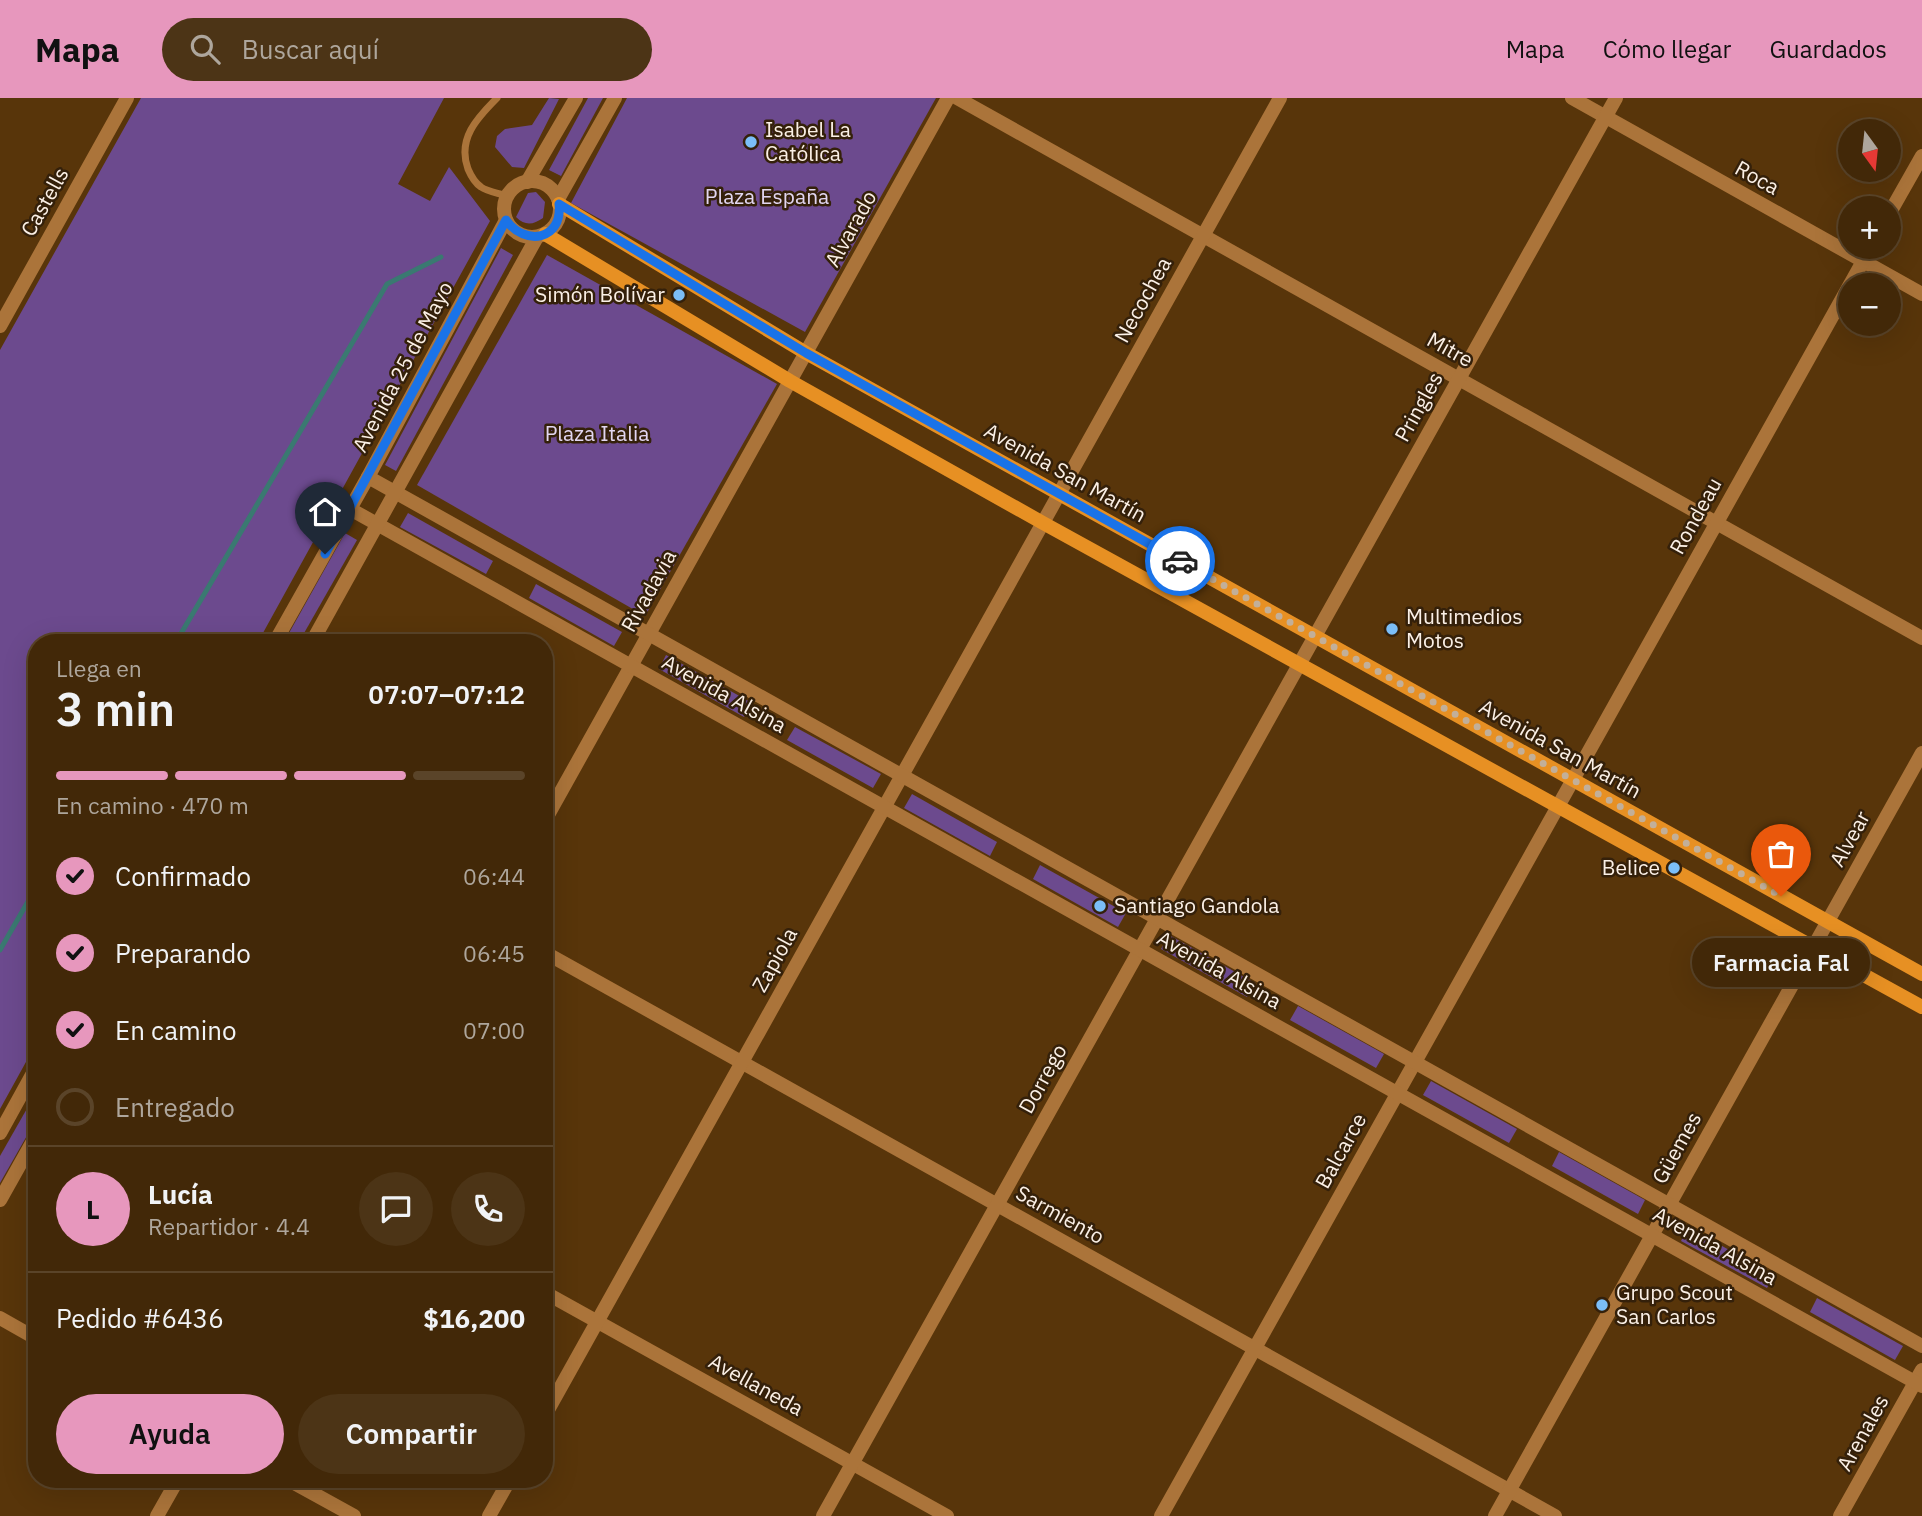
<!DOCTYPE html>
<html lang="es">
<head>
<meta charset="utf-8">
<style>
	:root { --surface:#422808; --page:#4c3416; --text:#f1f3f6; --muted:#aea69c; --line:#5a4429; --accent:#e797bd }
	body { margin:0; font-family:"IBM Plex Sans",sans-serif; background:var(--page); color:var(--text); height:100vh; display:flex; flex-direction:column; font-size:26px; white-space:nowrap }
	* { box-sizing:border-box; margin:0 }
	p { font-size:23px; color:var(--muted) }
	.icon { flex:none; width:38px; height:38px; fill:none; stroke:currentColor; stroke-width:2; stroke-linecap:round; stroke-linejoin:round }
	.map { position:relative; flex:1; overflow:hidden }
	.side { position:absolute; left:28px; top:536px; width:525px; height:854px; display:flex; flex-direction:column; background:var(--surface); border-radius:28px; box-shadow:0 7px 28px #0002,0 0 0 2px var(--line) }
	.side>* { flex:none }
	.needle { width:46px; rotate:165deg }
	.fabs { position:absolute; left:1838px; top:21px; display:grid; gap:14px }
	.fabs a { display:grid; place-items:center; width:63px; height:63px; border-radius:50%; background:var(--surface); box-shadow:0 7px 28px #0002,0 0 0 2px var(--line); font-size:35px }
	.pin { position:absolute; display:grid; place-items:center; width:60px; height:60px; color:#fff; margin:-72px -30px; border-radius:50% 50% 50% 0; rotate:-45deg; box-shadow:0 0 7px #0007 }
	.pin .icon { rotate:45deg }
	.courier { position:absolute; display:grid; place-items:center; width:70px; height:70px; margin:-35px; border:5px solid #1a73e8; border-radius:50%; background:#fff; color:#222; box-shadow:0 2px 9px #0007 }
	.bubble { position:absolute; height:49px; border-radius:24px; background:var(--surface); box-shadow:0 7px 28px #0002,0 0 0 2px var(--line); font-size:23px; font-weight:600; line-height:49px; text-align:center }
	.head em { font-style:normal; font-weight:600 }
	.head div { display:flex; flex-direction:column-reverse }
	.head { display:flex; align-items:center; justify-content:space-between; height:119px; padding:0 28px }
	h1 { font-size:46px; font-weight:600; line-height:52px }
	.bar { display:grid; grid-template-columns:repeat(4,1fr); gap:10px 7px; align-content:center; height:84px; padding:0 28px }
	.bar i { height:9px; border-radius:5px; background:var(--line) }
	.bar .selected { background:var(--accent) }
	.bar p { grid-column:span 4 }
	.line { display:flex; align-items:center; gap:18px; padding:0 28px; border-top:2px solid var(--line) }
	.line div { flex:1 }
	.round { display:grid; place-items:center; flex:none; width:74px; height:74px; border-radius:37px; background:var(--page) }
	ol { padding:0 28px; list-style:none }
	li { display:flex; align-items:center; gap:21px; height:77px }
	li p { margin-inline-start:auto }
	li .icon { padding:7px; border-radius:50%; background:var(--accent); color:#111; stroke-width:4 }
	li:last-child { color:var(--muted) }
	li i { width:38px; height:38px; border:4px solid var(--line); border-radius:50% }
	.primary-button { display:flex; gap:14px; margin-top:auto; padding:14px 28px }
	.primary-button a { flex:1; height:80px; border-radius:42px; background:var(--accent); color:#111; font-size:28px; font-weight:600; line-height:80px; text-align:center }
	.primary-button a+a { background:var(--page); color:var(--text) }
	header { display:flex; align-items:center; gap:42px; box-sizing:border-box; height:98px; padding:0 35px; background:var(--accent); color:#111 }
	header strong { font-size:33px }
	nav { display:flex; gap:38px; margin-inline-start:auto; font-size:24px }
	.search { width:490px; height:63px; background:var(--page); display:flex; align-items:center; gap:18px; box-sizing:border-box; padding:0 24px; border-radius:38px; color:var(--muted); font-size:26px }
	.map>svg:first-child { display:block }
	.green { fill:#6c4a8e }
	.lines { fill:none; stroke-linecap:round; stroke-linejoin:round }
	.stream { stroke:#3a7971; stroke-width:5 }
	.service { stroke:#ab743a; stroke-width:7 }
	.minor { stroke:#ab743a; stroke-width:14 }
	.tertiary { stroke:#ab743a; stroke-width:14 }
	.secondary { stroke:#e79023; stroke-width:14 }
	.done { stroke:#c2af99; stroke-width:7; stroke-dasharray:0 12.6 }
	.route { stroke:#1a73e8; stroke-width:9 }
	.poi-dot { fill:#7bbef8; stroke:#34200a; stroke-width:2.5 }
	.labels { text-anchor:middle; stroke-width:5; stroke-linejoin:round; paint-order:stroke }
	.poi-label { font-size:21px; fill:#fbf0e6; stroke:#34200a; text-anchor:start }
	.street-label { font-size:21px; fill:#fbf0e6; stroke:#34200a }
	.park-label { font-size:21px; fill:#e2d6f1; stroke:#34200a }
</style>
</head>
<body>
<header>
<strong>Mapa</strong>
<div class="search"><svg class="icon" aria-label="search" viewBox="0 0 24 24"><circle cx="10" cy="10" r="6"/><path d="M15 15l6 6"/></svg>Buscar aquí</div>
<nav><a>Mapa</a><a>Cómo llegar</a><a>Guardados</a></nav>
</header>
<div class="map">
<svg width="1922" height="1418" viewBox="0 0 1922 1418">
	<rect width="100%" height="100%" fill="#58350a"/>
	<g class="green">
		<path d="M 141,0 L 444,0 L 398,86 L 430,103 L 449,69 L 490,123 L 258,544 L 37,544 L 37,944 L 0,1011 L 0,252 Z"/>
		<path d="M 549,0 L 559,1 L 524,70 L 512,69 L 495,49 L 497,38 L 505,31 L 532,27 Z"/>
		<path d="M 588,0 L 603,0 L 561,78 L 549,72 Z"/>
		<path d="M 627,0 L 936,0 L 805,234 L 571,105 Z"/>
		<path d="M 536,94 L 545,104 L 543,120 C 533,127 525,128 516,119 L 528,95 Z"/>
		<path d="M 501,150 L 513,157 L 396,373 L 385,367 Z"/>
		<path d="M 547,157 L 777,286 L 645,518 L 417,387 Z"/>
		<path d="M 408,415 L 493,463 L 486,476 L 400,429 Z"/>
		<path d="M 345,435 L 357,442 L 299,544 L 284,544 Z"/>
		<path d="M 536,486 L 622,534 L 614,548 L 529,500 Z"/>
		<path d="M 666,557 L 752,605 L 744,619 L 659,571 Z"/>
		<path d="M 795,629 L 881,676 L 873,690 L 787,642 Z"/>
		<path d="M 912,696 L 997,744 L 990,758 L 904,710 Z"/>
		<path d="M 1040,767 L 1126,815 L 1118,829 L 1033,781 Z"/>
		<path d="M 1169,837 L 1255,885 L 1247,899 L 1161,851 Z"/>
		<path d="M 1298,908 L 1384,956 L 1376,970 L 1290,922 Z"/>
		<path d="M 1431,983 L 1517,1031 L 1509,1045 L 1423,997 Z"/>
		<path d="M 37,993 L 37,1020 L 0,1085 L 0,1058 Z"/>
		<path d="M 1559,1054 L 1645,1102 L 1638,1116 L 1552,1068 Z"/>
		<path d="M 1688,1129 L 1774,1177 L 1767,1190 L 1681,1143 Z"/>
		<path d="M 1817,1200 L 1903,1248 L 1895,1262 L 1810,1214 Z"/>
	</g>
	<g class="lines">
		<g class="stream">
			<path d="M 176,544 L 387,186 L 441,159"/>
			<path d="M 0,852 L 37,788"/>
		</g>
		<path class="service" d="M 497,0 C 477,20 457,41 468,71 C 471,78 475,85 481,89 C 488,94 499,95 507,98"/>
		<g class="minor">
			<path d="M 957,0 L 1922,540"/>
			<path d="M 1572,0 L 1922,196"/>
			<path d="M 1888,118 L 1922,58"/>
			<path d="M 544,724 L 948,0"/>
			<path d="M 544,854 L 1555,1418"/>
			<path d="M 544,1194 L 947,1418"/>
			<path d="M 0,1220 L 37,1241"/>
			<path d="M 544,1319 L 1280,0"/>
			<path d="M 287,1381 L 354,1418"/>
			<path d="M 157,1418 L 178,1381"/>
			<path d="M 489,1418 L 510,1381"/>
			<path d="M 823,1418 L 1616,0"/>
			<path d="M 1161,1418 L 1871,149"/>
			<path d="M 1495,1418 L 1922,655"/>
			<path d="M 1840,1418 L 1922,1272"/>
		</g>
		<g class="tertiary">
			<circle cx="532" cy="111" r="28"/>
			<path d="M 527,84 L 576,0"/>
			<path d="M 558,101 L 615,0"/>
			<path d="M 0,228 L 127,0"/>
			<path d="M 368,379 L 1922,1248"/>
			<path d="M 350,411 L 1922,1288"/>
			<path d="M 275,544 L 368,379 L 506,122"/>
			<path d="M 312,544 L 537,139"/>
			<path d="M 0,1035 L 37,968"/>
			<path d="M 0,1102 L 37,1036"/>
		</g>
		<g class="secondary">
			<path d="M 559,106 L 806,255 L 1922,876"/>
			<path d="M 545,136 L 790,283 L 1043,425 L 1922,909"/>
		</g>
	</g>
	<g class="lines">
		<path class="done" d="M 1180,463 L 1781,798"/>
		<path class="route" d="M 325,456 L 506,122 C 525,149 563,142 559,106 L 806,255 L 1180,463"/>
	</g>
	<g class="poi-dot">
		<circle cx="751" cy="44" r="7"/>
		<circle cx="679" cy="197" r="7"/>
		<circle cx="1392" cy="531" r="7"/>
		<circle cx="1674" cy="770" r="7"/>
		<circle cx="1100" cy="808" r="7"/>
		<circle cx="1602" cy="1207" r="7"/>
	</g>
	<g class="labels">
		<g class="poi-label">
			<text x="765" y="39">Isabel La<tspan x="765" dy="24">Católica</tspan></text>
			<text x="665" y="204" text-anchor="end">Simón Bolívar</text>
			<text x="1406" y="526">Multimedios<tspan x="1406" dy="24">Motos</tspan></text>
			<text x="1660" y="777" text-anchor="end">Belice</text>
			<text x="1114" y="815">Santiago Gandola</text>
			<text x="1616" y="1202">Grupo Scout<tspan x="1616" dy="24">San Carlos</tspan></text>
		</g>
		<g class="street-label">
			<text transform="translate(1757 80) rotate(29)" y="7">Roca</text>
			<text transform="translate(45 104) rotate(-61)" y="7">Castells</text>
			<text transform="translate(851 131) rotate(-61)" y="7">Alvarado</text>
			<text transform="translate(1143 202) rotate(-61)" y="7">Necochea</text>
			<text transform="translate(1450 252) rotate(29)" y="7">Mitre</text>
			<text transform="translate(403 269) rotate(-62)" y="7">Avenida 25 de Mayo</text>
			<text transform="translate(1419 309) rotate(-61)" y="7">Pringles</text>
			<text transform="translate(1065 375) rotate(29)" y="7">Avenida San Martín</text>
			<text transform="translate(1696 418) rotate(-61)" y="7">Rondeau</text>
			<text transform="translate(649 493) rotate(-61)" y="7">Rivadavia</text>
			<text transform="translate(724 596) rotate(29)" y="7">Avenida Alsina</text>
			<text transform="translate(1560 651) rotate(29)" y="7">Avenida San Martín</text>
			<text transform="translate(1850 741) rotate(-61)" y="7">Alvear</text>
			<text transform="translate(775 862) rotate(-61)" y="7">Zapiola</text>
			<text transform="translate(1219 872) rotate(29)" y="7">Avenida Alsina</text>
			<text transform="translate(1043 981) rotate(-61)" y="7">Dorrego</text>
			<text transform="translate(1677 1050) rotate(-61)" y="7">Güemes</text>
			<text transform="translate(1341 1053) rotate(-61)" y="7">Balcarce</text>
			<text transform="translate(1060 1117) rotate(29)" y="7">Sarmiento</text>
			<text transform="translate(1715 1148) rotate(29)" y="7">Avenida Alsina</text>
			<text transform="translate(756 1287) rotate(29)" y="7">Avellaneda</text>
			<text transform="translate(1863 1335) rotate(-61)" y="7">Arenales</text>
		</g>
		<g class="park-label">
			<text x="767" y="106">Plaza España</text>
			<text x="597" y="343">Plaza Italia</text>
		</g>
	</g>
</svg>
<div class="fabs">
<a><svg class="needle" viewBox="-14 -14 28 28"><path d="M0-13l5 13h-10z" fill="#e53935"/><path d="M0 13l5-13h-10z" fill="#aea69c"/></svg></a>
<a>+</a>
<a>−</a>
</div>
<div class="pin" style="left:1781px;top:798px;background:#ea580c"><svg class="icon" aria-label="bag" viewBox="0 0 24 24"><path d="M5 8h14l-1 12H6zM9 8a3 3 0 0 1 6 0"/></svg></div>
<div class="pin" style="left:325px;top:456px;background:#1f2937"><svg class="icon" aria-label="home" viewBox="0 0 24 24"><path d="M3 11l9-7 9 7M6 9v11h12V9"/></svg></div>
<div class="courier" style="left:1180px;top:463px"><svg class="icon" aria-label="car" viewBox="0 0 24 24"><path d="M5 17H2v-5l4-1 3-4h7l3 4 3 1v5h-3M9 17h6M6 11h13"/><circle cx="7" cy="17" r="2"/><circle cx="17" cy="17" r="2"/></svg></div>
<div class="bubble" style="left:1692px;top:840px;width:178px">Farmacia Fal</div>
<section class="side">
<div class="head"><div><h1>3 min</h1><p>Llega en</p></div><em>07:07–07:12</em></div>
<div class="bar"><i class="selected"></i><i class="selected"></i><i class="selected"></i><i></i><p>En camino · 470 m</p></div>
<ol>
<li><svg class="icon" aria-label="check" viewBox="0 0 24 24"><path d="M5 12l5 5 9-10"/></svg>Confirmado<p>06:44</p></li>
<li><svg class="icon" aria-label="check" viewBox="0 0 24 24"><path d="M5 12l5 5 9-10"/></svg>Preparando<p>06:45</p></li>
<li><svg class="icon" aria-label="check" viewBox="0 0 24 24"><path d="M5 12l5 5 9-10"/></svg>En camino<p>07:00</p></li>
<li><i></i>Entregado</li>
</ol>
<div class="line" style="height:126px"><b class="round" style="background:var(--accent);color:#111">L</b><div><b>Lucía</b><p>Repartidor · 4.4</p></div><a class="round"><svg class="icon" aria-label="chat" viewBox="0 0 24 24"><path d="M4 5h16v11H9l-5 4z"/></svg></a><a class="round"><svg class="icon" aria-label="phone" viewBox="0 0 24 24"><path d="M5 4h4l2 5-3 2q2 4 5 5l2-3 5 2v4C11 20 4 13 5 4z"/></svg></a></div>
<div class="line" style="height:91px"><div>Pedido #6436</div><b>$16,200</b></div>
<div class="primary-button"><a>Ayuda</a><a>Compartir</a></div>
</section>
</div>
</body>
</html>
